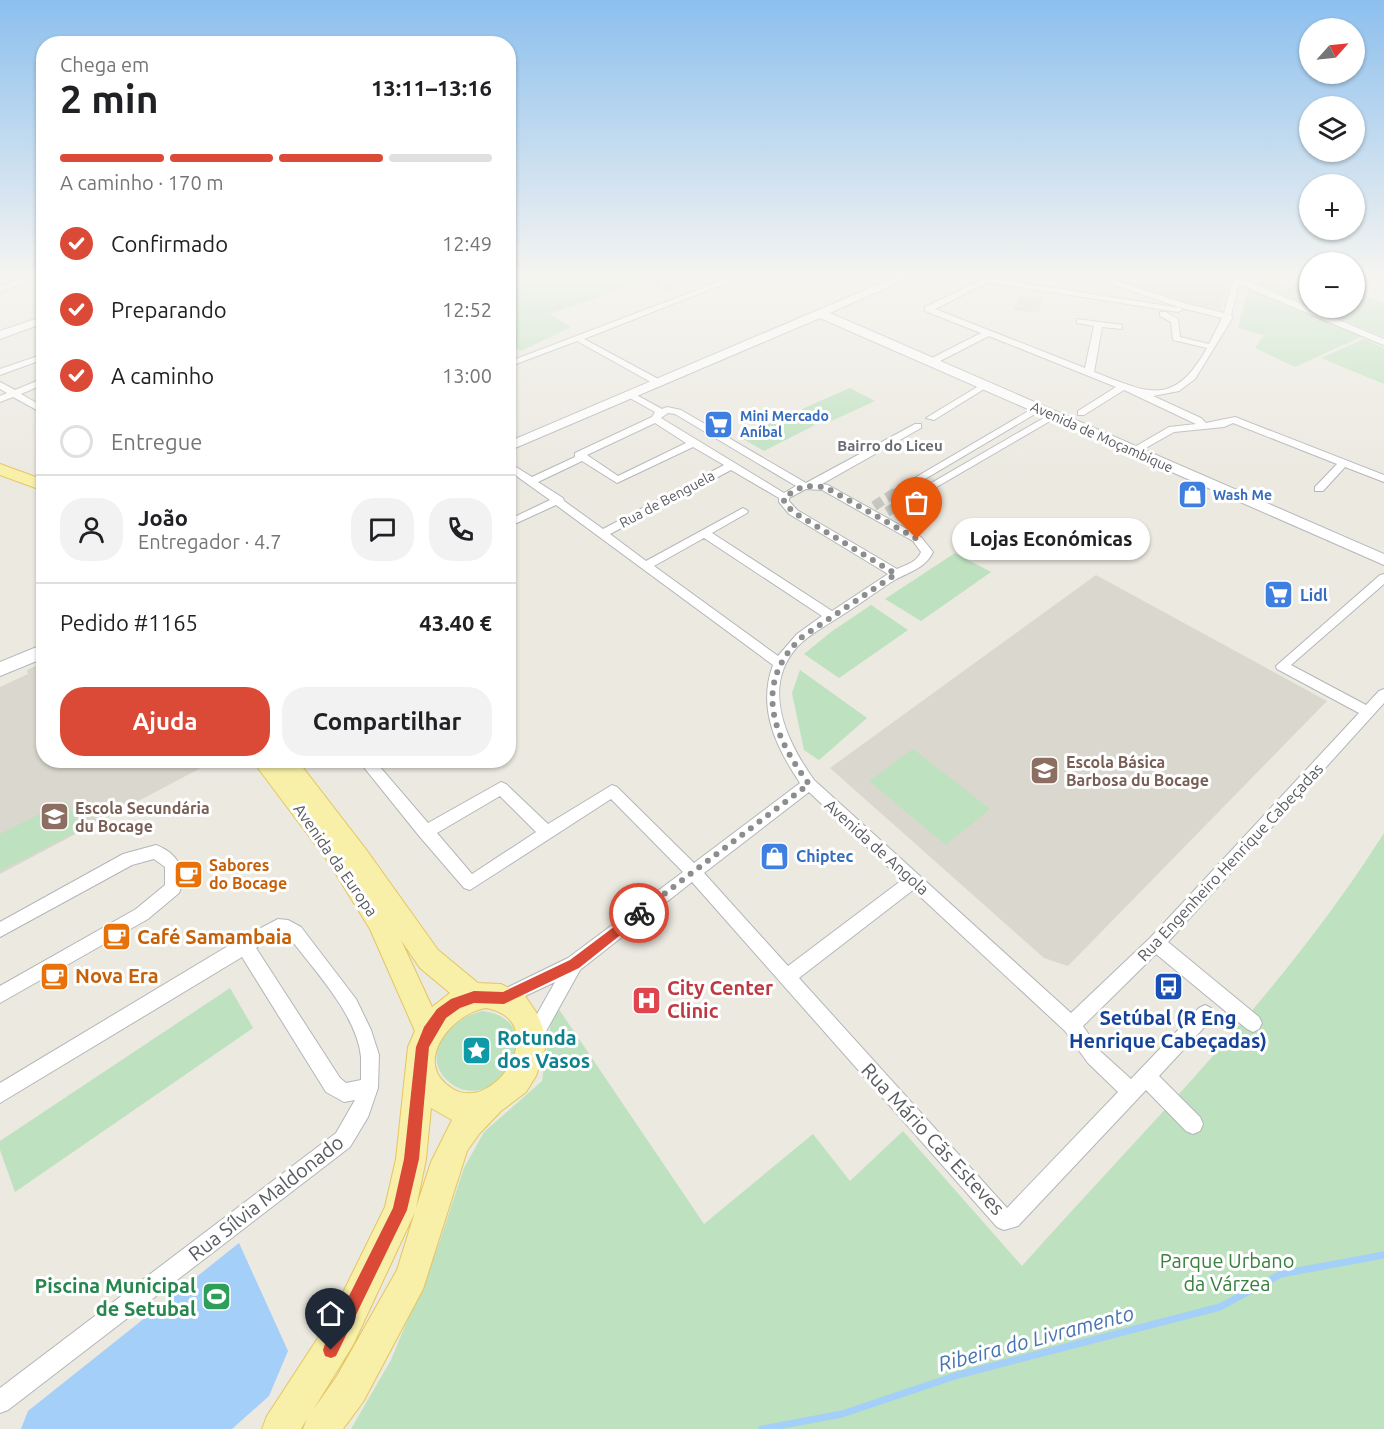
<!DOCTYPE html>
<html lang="pt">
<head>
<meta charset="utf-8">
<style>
	:root { --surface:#fff; --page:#f2f2f2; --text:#202124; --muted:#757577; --line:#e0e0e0; --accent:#da4a36 }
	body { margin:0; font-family:Ubuntu,sans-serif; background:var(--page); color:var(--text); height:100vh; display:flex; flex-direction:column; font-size:22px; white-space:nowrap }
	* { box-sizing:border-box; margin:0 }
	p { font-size:20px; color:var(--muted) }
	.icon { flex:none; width:33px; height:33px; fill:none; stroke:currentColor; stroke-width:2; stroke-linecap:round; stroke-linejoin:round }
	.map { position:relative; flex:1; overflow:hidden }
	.side { position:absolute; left:36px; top:36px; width:480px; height:732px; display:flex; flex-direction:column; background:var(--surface); border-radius:24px; box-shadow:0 2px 4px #0004 }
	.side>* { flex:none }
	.needle { width:39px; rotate:63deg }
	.buttons { position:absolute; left:1299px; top:18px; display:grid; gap:12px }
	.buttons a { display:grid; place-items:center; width:66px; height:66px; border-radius:50%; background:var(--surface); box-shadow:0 2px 4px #0004; font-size:30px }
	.pin { position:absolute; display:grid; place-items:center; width:51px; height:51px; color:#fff; margin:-62px -26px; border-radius:50% 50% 50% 0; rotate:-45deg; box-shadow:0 0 6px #0007 }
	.pin .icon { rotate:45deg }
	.courier { position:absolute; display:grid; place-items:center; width:60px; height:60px; margin:-30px; border:4px solid #da4a36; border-radius:50%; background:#fff; color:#222; box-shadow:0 2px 8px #0007 }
	.bubble { position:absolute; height:42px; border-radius:21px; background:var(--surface); box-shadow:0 2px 4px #0004; font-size:20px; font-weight:600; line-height:42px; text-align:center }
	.head em { font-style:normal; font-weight:600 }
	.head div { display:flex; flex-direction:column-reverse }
	.head { display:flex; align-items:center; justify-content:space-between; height:102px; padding:0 24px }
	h1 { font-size:39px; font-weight:600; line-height:45px }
	.bar { display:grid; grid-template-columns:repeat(4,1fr); gap:9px 6px; align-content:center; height:72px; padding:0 24px }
	.bar i { height:8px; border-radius:4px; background:var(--line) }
	.bar .on { background:var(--accent) }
	.bar p { grid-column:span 4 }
	.line { display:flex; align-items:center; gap:15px; padding:0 24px; border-top:2px solid var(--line) }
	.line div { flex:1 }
	.round { display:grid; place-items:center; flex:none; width:63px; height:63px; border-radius:24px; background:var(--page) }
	ol { padding:0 24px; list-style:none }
	li { display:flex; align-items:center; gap:18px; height:66px }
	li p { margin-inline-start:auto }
	li .icon { padding:6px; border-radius:50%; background:var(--accent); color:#fff; stroke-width:4 }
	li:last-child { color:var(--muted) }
	li i { width:33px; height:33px; border:3px solid var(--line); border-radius:50% }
	.primary-button { display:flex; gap:12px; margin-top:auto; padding:12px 24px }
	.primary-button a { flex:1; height:69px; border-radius:24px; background:var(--accent); color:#fff; font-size:24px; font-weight:600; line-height:69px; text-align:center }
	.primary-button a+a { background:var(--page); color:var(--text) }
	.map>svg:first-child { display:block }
	.education { fill:#dad8ce }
	.green { fill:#bee1bf }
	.water { fill:#a3cff8 }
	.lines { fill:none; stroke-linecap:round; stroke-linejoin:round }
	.stream { stroke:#a3cff8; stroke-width:7 }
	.street-tunnel-far1 { stroke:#c6c6c0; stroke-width:8; stroke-dasharray:8 4.5; stroke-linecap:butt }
	.street-tunnel { stroke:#c6c6c0; stroke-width:10; stroke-dasharray:10 5; stroke-linecap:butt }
	.street-casing { stroke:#b3b6ba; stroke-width:2 }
	.secondary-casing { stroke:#b4b7bc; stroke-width:2 }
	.primary-casing { stroke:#e5c55f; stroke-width:2 }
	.street { fill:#fff; fill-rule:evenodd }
	.secondary { fill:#fff; fill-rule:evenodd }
	.primary { fill:#f8efa8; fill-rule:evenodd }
	.route { fill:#da4a36 }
	.done { stroke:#8c8d8d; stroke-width:6; stroke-dasharray:0 10.8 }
	.labels { text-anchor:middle; stroke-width:6; stroke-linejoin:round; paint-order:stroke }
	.far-shop-label { font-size:14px; font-weight:bold; fill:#366cbe; stroke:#fff; text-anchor:start }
	.far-street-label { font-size:14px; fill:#595c60; stroke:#fff }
	.far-neighbourhood-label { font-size:15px; font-weight:bold; fill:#6a6e72; stroke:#fff }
	.shop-label { font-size:16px; font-weight:bold; fill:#366cbe; stroke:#fff; text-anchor:start }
	.education-label { font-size:16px; font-weight:bold; fill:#785e54; stroke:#fff; text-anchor:start }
	.street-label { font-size:16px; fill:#595c60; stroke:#fff }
	.food-label { font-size:16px; font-weight:bold; fill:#c56008; stroke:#fff; text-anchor:start }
	.near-food-label { font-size:20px; font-weight:bold; fill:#c56008; stroke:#fff; text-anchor:start }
	.near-health-label { font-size:20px; font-weight:bold; fill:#be3a42; stroke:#fff; text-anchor:start }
	.near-transit-label { font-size:20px; font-weight:bold; fill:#164399; stroke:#fff }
	.near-culture-label { font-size:20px; font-weight:bold; fill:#0d838f; stroke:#fff; text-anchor:start }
	.near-street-label { font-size:20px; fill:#595c60; stroke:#fff }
	.near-park-label { font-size:20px; fill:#3a7e40; stroke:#fff }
	.near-leisure-label { font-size:20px; font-weight:bold; fill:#27864d; stroke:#fff; text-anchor:end }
	.near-water-label { font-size:21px; font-style:italic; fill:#4675b0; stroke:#fff }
</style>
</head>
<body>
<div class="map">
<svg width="1384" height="1429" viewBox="0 0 1384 1429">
	<rect width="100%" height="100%" fill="#ebe9e0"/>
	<g class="education">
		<path d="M 1129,276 L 1219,276 L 1228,280 L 1221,309 L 1211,310 L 1123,284 L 1129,279 Z"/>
		<path d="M 1020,296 L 1042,299 L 1040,309 L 1036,313 L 1013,310 Z"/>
		<path d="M 1096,575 L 1327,701 L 1068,966 L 1044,958 L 830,768 Z"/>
		<path d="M 43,663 L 44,760 L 214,761 L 0,874 L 0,687 L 28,674 L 27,670 Z"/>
	</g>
	<g class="green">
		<path d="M 508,276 L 633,276 L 644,281 L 550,314 L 571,327 L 521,351 L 509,343 Z"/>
		<path d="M 1309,279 L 1309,306 L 1258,284 L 1264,280 L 1288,287 Z"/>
		<path d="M 1252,288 L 1363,336 L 1295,367 L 1255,348 L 1264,335 L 1238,328 L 1247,293 Z"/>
		<path d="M 1355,292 L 1384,303 L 1384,337 L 1314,308 L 1354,308 Z"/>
		<path d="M 1364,339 L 1384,348 L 1384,384 L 1321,358 Z"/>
		<path d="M 850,388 L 875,401 L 827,423 L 802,409 Z"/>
		<path d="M 790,411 L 815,425 L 764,451 L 738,436 Z"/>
		<path d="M 955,553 L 991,572 L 921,621 L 885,599 Z"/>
		<path d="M 871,605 L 908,630 L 839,678 L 804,654 L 831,632 Z"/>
		<path d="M 800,670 L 867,718 L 819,760 L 804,750 L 792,693 Z"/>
		<path d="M 913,749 L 990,809 L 946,845 L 869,781 Z"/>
		<path d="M 66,801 L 82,829 L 0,871 L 0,834 Z"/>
		<path d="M 1384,833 L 1384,1429 L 351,1429 L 391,1360 L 438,1246 L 464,1168 L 484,1132 L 542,1081 L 554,1002 L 704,1224 L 813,1134 L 850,1181 L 903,1131 L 1022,1266 C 1147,1126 1283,993 1384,833 Z"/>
		<path d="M 230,988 L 253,1028 L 15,1192 L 0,1150 L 0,1141 Z"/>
		<path d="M 482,1011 C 557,1020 494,1122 448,1081 C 418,1054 453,1017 482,1011 Z"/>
	</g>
	<path class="water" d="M 239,1243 L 288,1351 L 269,1396 L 232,1429 L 21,1429 L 28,1411 Z"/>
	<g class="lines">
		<path class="stream" d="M 762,1429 L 842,1414 L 958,1375 L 1220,1307 L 1281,1274 L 1384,1255"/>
		<path class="street-tunnel-far1" d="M 654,280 L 675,290"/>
		<g class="street-tunnel">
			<path d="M 874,506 L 899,490"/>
			<path d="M 887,512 L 912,497"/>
		</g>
		<defs>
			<g id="street">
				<path d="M 28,276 L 38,276 L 0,292 L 0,287 Z"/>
				<path d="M 734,276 L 744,276 L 584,339 L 662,381 L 662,385 L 656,385 L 577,341 L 508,367 L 508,362 Z"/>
				<path d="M 990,276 L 996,276 L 995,279 L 1181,308 L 1182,310 L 1178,312 L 988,282 L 935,309 L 1085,368 L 1094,326 L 1077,323 L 1077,319 L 1122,325 L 1122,329 L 1102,327 L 1094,372 C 1147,392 1173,409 1207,348 L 1173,340 L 1171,322 L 1160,316 L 1160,312 L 1166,312 L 1178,319 L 1180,337 L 1209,344 L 1222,318 L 1178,307 L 1089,276 L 1100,276 L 1184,303 L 1224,313 L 1231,285 L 1235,282 L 1223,276 L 1240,279 L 1244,276 L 1253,276 L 1246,281 L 1384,339 L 1384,345 L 1381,344 L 1241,285 L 1239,286 L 1231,315 L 1233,317 L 1195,379 L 1179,391 L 1153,396 L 1201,418 L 1206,423 L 1235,417 L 1384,475 L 1384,482 L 1345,467 L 1323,491 L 1315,491 L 1315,487 L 1337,464 L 1233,423 L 1224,427 L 1174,432 L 1137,453 L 1131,453 L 1131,449 L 1169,427 L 1196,424 L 1124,390 L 1084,415 L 1078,415 L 1078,411 L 1116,387 L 989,336 L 934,364 L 928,364 L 928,360 L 981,333 L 925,311 L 925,307 Z"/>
				<path d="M 44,354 L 44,359 L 0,375 L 0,369 Z"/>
				<path d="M 44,378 L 44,384 L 21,394 L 44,407 L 44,414 L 13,397 L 0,402 L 0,396 L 7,393 L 0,389 L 0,382 L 15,390 Z"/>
				<path d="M 982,384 L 989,386 L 934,420 L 926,418 Z"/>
				<path d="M 631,392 L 662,409 L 667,407 L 681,410 L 806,483 L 915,424 L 921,424 L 921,428 L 822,484 L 828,485 L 921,537 L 933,552 C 925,569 908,572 893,581 C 877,591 863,602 847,612 C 831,623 812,632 798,646 C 760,687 787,742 814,780 L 1071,1013 L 1150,938 L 1359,713 L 1277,669 L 1276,666 L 1380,575 L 1384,574 L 1384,584 L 1291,665 L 1366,705 L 1379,691 L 1384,689 L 1384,703 L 1168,942 L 1259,1017 L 1262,1023 L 1259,1029 L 1253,1032 L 1247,1029 L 1156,954 L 1083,1026 L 1100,1051 L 1131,1079 L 1199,1008 L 1205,1005 L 1211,1008 L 1214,1014 L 1211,1020 L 1159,1076 L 1200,1117 L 1203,1124 L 1200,1131 L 1193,1134 L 1186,1131 L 1146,1090 L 1018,1226 L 1004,1230 L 997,1227 L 692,882 L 580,970 L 539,1044 L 533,1047 L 527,1044 L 524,1038 L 527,1032 L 555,982 L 504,1006 L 498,1004 L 495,998 L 498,992 L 568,958 L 683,872 L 611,799 L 470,890 L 464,888 L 420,837 L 358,760 L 374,760 L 428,823 L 501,782 L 506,784 L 548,824 L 612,785 L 617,787 L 694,863 L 800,783 C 776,747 757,708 773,665 L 556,505 L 508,527 L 508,520 L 550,500 L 508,470 L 508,462 L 532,477 L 575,457 L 575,453 L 652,417 L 655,412 L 628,397 L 628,393 ZM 668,413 L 675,414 L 796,486 L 784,493 L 661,418 ZM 655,423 L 686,443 L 618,476 L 587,455 ZM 693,447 L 724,465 L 603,529 L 564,501 L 563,498 L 538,482 L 582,461 L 617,483 ZM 731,470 L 779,498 L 779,502 L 789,514 L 888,574 L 832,611 L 712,533 L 747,513 L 748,511 L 743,508 L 646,561 L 610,534 ZM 806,489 L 822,490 L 913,541 L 921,552 C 917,562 906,565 897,569 L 797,510 L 789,501 L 789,498 ZM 704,538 L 822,616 L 797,634 L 778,656 L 654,566 ZM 809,792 L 902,880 L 788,966 L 704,873 ZM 500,796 L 536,832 L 472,874 L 437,833 ZM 913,890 L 1065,1031 L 1088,1063 L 1118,1092 L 1007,1208 L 799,978 Z"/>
				<path d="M 1037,406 L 1045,408 L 903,492 L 899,493 L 894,490 Z"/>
				<path d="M 1054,412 L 1059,415 L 1057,417 L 916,499 L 912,500 L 907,497 Z"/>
				<path d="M 156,845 C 177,853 189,871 179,893 L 148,919 L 0,1003 L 0,986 L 136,909 L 165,885 L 165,867 L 154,859 L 132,865 L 0,937 L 0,922 L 123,854 Z"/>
				<path d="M 278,919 L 288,920 L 301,927 L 356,999 L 371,1030 L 379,1055 L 378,1088 L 368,1117 L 350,1147 L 8,1410 L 0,1413 L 0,1388 L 336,1133 L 355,1100 L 344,1102 L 326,1092 L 242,957 L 0,1103 L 0,1083 L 238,940 ZM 280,934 L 289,937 C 314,970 357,1015 361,1057 C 361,1065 361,1073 361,1080 L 346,1083 L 340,1078 L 256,948 Z"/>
			</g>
			<g id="secondary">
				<path d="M 898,276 L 912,276 L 830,313 L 1384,554 L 1384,565 L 820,318 L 508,451 L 508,442 Z"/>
				<path d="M 44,316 L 44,323 L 0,339 L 0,331 Z"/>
				<path d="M 44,644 L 44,658 L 0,676 L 0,662 Z"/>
			</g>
			<g id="primary">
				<path d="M 0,464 L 44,480 L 44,491 L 0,475 Z"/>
				<path d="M 252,760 L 297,760 L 365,848 L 438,950 L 478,983 L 501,984 L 525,996 L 536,1012 L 543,1028 L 545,1048 L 536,1076 L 526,1092 L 501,1111 L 479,1134 L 467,1151 L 423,1289 L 363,1402 L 343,1429 L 303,1429 L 307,1419 L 301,1429 L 262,1429 L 267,1416 L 329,1321 L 385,1207 L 396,1159 L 408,1047 L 415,1031 L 370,929 L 329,863 ZM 401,940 L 420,968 L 450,993 L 432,1007 ZM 486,1008 C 553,1020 497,1114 453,1089 C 410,1064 452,1013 486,1008 ZM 431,1108 L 452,1120 L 431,1162 L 416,1208 L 426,1159 ZM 415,1212 L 397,1270 L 337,1376 L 313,1410 L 353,1345 Z"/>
			</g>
		</defs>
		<use href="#street" class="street-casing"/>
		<use href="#secondary" class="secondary-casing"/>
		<use href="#primary" class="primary-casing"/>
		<use href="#street" class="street"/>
		<use href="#secondary" class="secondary"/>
		<use href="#primary" class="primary"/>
	</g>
	<linearGradient id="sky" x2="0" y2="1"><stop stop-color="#8cbfee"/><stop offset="0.58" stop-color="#f6f5f1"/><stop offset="1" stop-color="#f6f5f1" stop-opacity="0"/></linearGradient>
	<rect width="1384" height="476" fill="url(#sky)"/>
	<path class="route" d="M 639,908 L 643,910 L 643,917 L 579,968 L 504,1004 L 474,1003 L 460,1008 L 446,1018 L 429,1047 L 419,1159 L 407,1210 L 336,1356 L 331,1358 L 325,1356 L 323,1350 L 325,1344 L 393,1208 L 404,1159 L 416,1047 L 424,1027 L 437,1009 L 451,999 L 474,991 L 503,992 L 570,960 Z"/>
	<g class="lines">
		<path class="done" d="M 639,913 L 809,784 C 773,736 752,684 802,637 L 896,574 L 793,512 L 784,502 L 784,497 L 804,486 L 825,487 L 917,539"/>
	</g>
	<defs>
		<symbol id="supermarket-square" viewBox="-11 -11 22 22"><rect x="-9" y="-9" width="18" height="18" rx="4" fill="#3f7fe0" stroke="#fff"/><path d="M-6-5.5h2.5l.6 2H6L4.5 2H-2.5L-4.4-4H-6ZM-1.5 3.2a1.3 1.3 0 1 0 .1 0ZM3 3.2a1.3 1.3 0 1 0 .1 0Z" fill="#fff"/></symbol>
		<symbol id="shop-square" viewBox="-11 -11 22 22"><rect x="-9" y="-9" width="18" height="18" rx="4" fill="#3f7fe0" stroke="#fff"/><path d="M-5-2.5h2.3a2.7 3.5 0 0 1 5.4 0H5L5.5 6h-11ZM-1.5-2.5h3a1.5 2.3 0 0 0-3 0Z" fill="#fff"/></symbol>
		<symbol id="school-square" viewBox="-11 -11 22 22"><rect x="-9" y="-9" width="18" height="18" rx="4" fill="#8d6e63" stroke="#fff"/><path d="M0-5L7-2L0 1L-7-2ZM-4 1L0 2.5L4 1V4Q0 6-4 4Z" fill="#fff"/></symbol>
		<symbol id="cafe-square" viewBox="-11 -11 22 22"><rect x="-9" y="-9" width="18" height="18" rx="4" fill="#e8710a" stroke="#fff"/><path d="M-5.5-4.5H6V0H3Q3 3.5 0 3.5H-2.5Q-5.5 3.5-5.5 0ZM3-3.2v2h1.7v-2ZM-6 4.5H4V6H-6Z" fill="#fff"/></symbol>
		<symbol id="bus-square" viewBox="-11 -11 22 22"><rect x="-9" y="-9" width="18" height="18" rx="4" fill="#1a4fb4" stroke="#fff"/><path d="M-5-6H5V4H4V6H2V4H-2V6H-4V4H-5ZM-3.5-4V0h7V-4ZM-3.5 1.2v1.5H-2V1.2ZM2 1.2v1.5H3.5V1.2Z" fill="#fff"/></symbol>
		<symbol id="hospital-square" viewBox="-11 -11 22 22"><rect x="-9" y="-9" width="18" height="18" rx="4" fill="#e0444e" stroke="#fff"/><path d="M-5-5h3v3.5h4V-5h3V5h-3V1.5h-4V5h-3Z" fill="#fff"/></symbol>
		<symbol id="sight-square" viewBox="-11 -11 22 22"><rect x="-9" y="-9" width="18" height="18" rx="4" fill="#0f9aa8" stroke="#fff"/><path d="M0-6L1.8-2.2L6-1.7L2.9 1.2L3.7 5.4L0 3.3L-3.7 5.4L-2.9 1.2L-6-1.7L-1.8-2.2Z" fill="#fff"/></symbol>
		<symbol id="stadium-square" viewBox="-11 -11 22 22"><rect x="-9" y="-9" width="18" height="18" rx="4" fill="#2e9e5b" stroke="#fff"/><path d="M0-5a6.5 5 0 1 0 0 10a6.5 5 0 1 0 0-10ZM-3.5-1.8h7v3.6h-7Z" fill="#fff"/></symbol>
	</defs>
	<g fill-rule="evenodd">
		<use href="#supermarket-square" x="702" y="408" width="33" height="33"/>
		<use href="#shop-square" x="1176" y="478" width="33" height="33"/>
		<use href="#supermarket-square" x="1262" y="578" width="33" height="33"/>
		<use href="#school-square" x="1028" y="754" width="33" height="33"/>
		<use href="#school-square" x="38" y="800" width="33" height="33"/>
		<use href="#shop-square" x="758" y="840" width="33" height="33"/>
		<use href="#cafe-square" x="172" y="858" width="33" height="33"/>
		<use href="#cafe-square" x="100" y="920" width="33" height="33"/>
		<use href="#cafe-square" x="38" y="960" width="33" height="33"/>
		<use href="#bus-square" x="1152" y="970" width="33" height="33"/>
		<use href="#hospital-square" x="630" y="984" width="33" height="33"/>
		<use href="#sight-square" x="460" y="1034" width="33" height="33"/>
		<use href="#stadium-square" x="200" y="1280" width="33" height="33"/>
	</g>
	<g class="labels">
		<g class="far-shop-label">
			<text x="740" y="421">Mini Mercado<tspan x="740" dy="16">Aníbal</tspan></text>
			<text x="1213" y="500">Wash Me</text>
		</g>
		<g class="far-street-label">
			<text transform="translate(1102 437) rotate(24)" y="5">Avenida de Moçambique</text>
			<text transform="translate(667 499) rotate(-28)" y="5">Rua de Benguela</text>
		</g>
		<g class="far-neighbourhood-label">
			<text x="890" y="451">Bairro do Liceu</text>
		</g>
		<g class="shop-label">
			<text x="1300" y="601">Lidl</text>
			<text x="796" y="862">Chiptec</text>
		</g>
		<g class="education-label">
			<text x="1066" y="768">Escola Básica<tspan x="1066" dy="18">Barbosa du Bocage</tspan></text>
			<text x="75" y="814">Escola Secundária<tspan x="75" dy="18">du Bocage</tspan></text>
		</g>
		<g class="street-label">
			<text transform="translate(877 847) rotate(42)" y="6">Avenida de Angola</text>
			<text transform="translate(336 860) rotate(55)" y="6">Avenida da Europa</text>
			<text transform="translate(1230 862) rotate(-47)" y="6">Rua Engenheiro Henrique Cabeçadas</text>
		</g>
		<g class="food-label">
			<text x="209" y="871">Sabores<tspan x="209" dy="18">do Bocage</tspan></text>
		</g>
		<g class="near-food-label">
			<text x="137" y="944">Café Samambaia</text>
			<text x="75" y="983">Nova Era</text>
		</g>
		<g class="near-health-label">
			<text x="667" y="995">City Center<tspan x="667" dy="23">Clinic</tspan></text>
		</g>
		<g class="near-transit-label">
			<text x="1168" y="1025">Setúbal (R Eng<tspan x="1168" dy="23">Henrique Cabeçadas)</tspan></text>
		</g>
		<g class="near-culture-label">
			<text x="497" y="1045">Rotunda<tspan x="497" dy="23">dos Vasos</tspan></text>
		</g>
		<g class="near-street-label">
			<text transform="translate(933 1139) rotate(47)" y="7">Rua Mário Cãs Esteves</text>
			<text transform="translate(266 1198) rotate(-38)" y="7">Rua Sílvia Maldonado</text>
		</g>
		<g class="near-park-label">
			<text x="1227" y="1268">Parque Urbano<tspan x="1227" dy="23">da Várzea</tspan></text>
		</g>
		<g class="near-leisure-label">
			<text x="196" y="1293">Piscina Municipal<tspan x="196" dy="23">de Setubal</tspan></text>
		</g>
		<g class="near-water-label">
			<text transform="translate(1036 1339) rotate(-15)" y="7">Ribeira do Livramento</text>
		</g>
	</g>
</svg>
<div class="buttons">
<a><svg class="needle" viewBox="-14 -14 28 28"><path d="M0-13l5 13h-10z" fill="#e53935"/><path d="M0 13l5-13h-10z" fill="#757577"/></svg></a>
<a><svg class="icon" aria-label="layers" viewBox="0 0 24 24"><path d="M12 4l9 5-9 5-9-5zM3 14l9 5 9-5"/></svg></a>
<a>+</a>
<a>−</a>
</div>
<div class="pin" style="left:917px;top:539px;background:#ea580c"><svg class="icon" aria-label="bag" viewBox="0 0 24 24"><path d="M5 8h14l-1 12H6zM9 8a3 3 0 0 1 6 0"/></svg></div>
<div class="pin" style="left:331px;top:1350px;background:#1f2937"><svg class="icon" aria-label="home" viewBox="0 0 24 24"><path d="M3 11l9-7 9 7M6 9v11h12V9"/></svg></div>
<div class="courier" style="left:639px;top:913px"><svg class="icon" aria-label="bike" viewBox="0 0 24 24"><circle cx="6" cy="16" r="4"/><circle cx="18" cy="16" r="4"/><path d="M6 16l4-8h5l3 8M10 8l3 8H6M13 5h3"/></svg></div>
<div class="bubble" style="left:952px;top:518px;width:198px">Lojas Económicas</div>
<section class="side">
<div class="head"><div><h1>2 min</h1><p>Chega em</p></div><em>13:11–13:16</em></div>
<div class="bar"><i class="on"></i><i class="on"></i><i class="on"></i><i></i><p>A caminho · 170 m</p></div>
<ol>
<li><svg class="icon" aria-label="check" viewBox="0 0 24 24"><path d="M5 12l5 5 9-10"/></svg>Confirmado<p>12:49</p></li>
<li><svg class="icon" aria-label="check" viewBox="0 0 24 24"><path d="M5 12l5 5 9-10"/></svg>Preparando<p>12:52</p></li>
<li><svg class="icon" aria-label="check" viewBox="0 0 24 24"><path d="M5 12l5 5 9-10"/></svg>A caminho<p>13:00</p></li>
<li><i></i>Entregue</li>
</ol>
<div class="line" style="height:108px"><a class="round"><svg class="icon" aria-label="person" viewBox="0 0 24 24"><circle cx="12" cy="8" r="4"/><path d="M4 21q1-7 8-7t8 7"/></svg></a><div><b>João</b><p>Entregador · 4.7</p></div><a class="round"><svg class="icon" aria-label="chat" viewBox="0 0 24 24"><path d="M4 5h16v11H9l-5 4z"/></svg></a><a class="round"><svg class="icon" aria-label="phone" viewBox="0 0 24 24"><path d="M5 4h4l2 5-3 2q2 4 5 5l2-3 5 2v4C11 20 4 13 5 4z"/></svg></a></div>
<div class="line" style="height:78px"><div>Pedido #1165</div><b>43.40 €</b></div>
<div class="primary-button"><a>Ajuda</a><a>Compartilhar</a></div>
</section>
</div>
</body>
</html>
